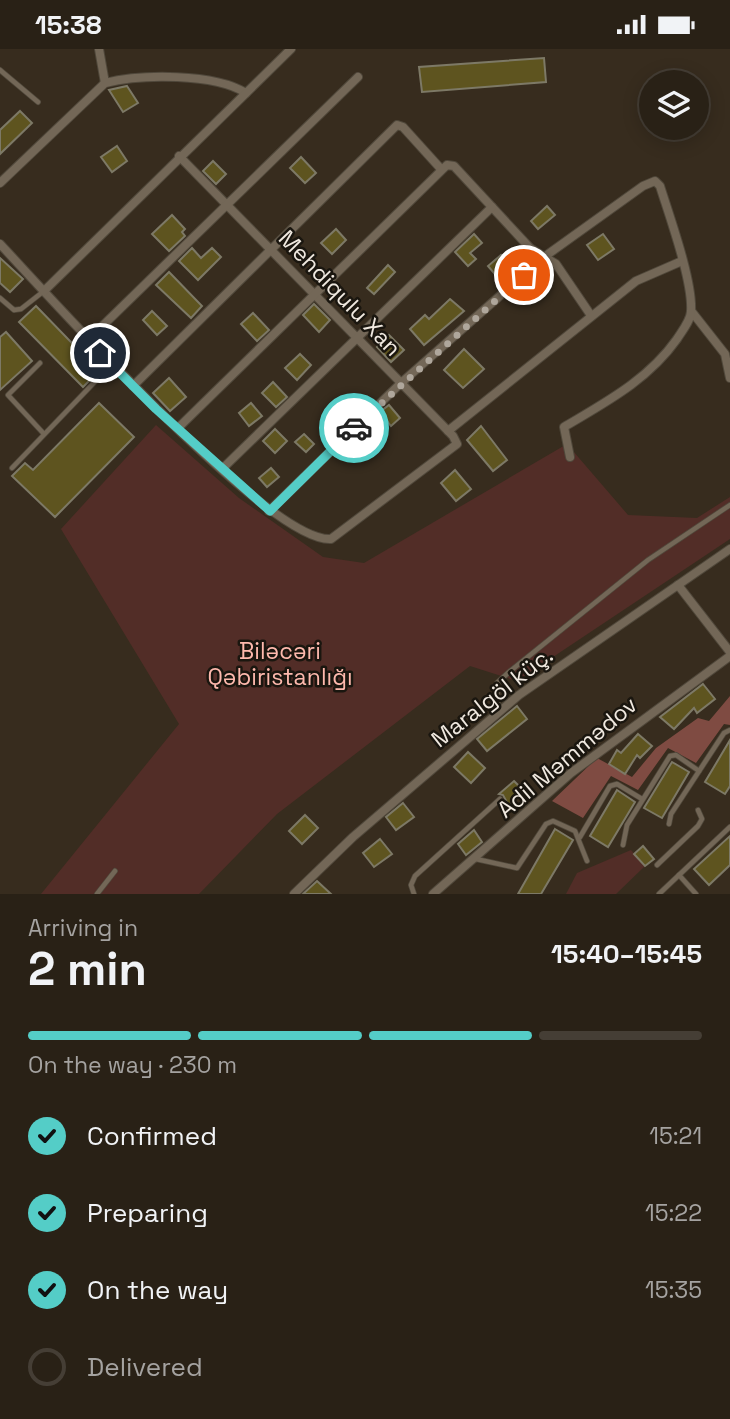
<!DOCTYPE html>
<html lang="en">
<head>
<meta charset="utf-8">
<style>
	:root { --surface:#292116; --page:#352e23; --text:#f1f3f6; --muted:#a5a3a1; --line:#453e35; --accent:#54cdc7 }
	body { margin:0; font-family:"Space Grotesk",sans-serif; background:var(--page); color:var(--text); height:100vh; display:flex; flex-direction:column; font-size:26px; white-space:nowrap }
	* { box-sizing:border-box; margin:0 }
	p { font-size:23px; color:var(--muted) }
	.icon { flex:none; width:38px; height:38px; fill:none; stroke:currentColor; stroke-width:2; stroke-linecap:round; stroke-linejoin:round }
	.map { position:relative; height:845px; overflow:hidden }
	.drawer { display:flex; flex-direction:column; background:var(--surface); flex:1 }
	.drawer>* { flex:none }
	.fabs { position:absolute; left:639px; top:21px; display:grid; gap:14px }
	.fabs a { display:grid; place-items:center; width:70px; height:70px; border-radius:50%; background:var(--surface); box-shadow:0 4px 18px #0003,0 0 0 2px var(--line); font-size:35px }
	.pin { position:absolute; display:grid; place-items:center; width:60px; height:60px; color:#fff; margin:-30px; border:4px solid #fff; border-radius:50%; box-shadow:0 2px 7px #0007 }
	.courier { position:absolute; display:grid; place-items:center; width:70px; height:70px; margin:-35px; border:5px solid #54cdc7; border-radius:50%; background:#fff; color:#222; box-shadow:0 2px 9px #0007 }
	.overview em { font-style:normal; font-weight:700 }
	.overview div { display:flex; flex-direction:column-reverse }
	.overview { display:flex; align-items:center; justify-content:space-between; height:119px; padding:0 28px }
	h1 { font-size:46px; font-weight:700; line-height:52px }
	.bar { display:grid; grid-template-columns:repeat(4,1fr); gap:10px 7px; align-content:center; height:84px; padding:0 28px }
	.bar i { height:9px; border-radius:5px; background:var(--line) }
	.bar .current { background:var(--accent) }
	.bar p { grid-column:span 4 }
	ol { padding:0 28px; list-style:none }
	li { display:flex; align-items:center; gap:21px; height:77px }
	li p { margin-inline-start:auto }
	li .icon { padding:7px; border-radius:50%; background:var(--accent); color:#111; stroke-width:4 }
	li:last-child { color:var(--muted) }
	li i { width:38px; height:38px; border:4px solid var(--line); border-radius:50% }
	.status { display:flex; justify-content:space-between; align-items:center; height:49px; padding:0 35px; background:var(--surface); direction:ltr }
	.status svg { height:19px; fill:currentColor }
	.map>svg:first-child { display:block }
	.green { fill:#522d27 }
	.forest { fill:#7f4b42 }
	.building { fill:#5e541f; stroke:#7d7966; stroke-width:2 }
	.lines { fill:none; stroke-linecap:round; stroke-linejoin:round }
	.service-casing { stroke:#50483b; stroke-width:6 }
	.minor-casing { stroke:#50483b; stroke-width:10 }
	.service { stroke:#736757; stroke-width:4.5 }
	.minor { stroke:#736757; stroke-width:8 }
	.done { stroke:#afa79c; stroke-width:7; stroke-dasharray:0 12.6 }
	.route { stroke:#54cdc7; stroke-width:9 }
	.labels { text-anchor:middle; stroke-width:5; stroke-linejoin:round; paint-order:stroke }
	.street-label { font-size:23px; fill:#f0e9e0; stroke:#1a160f }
	.park-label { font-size:23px; fill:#feb9ad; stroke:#1a160f }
</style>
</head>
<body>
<div class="status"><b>15:38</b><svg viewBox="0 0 49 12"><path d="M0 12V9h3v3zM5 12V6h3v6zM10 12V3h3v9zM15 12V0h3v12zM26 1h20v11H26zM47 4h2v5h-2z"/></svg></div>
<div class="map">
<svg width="730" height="845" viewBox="0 0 730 845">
	<rect width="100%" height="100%" fill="#372c1e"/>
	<g class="green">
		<path d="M 156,376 L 239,449 L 323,508 L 364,514 L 567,395 L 628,466 L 697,469 L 730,448 L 730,490 L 517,632 L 470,617 L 277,765 L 199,845 L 41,845 L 179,675 L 61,480 Z"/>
		<path d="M 631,801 L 645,817 L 616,845 L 566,845 L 577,824 Z"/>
	</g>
	<path class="forest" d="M 730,647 L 730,676 L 724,675 L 696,714 L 668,699 L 638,741 L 611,727 L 583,769 L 552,752 L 597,709 L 632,728 L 656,699 L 698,669 L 709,672 Z"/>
	<g class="building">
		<path d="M 544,9 L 546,33 L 422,43 L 419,18 Z"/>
		<path d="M 127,37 L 138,54 L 123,63 L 109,41 Z"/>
		<path d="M 20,62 L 32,74 L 0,105 L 0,81 Z"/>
		<path d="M 117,97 L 127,112 L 112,123 L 101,108 Z"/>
		<path d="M 301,108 L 316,124 L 305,134 L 290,119 Z"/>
		<path d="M 213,112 L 226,125 L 216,135 L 203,122 Z"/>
		<path d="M 547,157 L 555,166 L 538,180 L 531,172 Z"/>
		<path d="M 172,166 L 185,180 L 182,183 L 185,187 L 169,202 L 152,185 Z"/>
		<path d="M 336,180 L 346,191 L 332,205 L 321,194 Z"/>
		<path d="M 474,185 L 482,194 L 470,204 L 476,210 L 468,217 L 455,203 Z"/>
		<path d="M 603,185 L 614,200 L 598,211 L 587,196 Z"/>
		<path d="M 192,199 L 201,209 L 212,199 L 221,208 L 198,231 L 179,212 Z"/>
		<path d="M 501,206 L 513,219 L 500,231 L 488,217 Z"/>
		<path d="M 0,209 L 23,230 L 10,243 L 0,234 Z"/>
		<path d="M 388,216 L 395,223 L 374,245 L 367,239 Z"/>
		<path d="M 169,223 L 202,257 L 191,269 L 156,236 Z"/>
		<path d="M 450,250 L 464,262 L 424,296 L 410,280 L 425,266 L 429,270 Z"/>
		<path d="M 314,255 L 330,271 L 319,283 L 303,266 Z"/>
		<path d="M 36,257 L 99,322 L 83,338 L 19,273 Z"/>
		<path d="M 152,262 L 167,277 L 157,286 L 143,271 Z"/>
		<path d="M 253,264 L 269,281 L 257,292 L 241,275 Z"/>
		<path d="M 6,283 L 32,312 L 0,341 L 0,288 Z"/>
		<path d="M 389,286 L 404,301 L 391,313 L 377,298 Z"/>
		<path d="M 464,300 L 484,320 L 463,339 L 444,321 Z"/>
		<path d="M 300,305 L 311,316 L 297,331 L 285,319 Z"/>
		<path d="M 169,329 L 186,348 L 170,362 L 153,344 Z"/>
		<path d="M 273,333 L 287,348 L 276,358 L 262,344 Z"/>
		<path d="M 99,354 L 134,388 L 55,468 L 12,427 L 25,414 L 33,421 Z"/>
		<path d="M 251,354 L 262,367 L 249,377 L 239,364 Z"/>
		<path d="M 389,356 L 400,369 L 391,377 L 380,363 Z"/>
		<path d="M 481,377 L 507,411 L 493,422 L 467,391 Z"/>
		<path d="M 365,379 L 377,392 L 366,403 L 354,390 Z"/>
		<path d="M 275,380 L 287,392 L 275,404 L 263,392 Z"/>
		<path d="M 304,385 L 314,395 L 306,403 L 295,393 Z"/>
		<path d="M 271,419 L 279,428 L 267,438 L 259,429 Z"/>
		<path d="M 455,421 L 471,440 L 456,452 L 441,434 Z"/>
		<path d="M 703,635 L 715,650 L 697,664 L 694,659 L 674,680 L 660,668 Z"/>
		<path d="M 517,657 L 527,670 L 487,702 L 477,690 Z"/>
		<path d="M 638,685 L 652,697 L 640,709 L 637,706 L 625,725 L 609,715 L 617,701 L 621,704 Z"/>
		<path d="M 730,691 L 730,737 L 725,745 L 705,733 Z"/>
		<path d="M 468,703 L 485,719 L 471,734 L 454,718 Z"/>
		<path d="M 672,713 L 689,723 L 662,769 L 644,759 Z"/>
		<path d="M 514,732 L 524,742 L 509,757 L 503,746 L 499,745 Z"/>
		<path d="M 617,741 L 635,753 L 608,798 L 590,787 Z"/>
		<path d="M 403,754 L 414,768 L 396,781 L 386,768 Z"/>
		<path d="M 305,766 L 318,779 L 302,795 L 289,782 Z"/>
		<path d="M 555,780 L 573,791 L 541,845 L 518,845 Z"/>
		<path d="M 474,781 L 482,793 L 466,806 L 458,795 Z"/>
		<path d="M 730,787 L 730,816 L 709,836 L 694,820 Z"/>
		<path d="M 380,790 L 392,805 L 374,818 L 363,804 Z"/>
		<path d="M 643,797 L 654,810 L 645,817 L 634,805 Z"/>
		<path d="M 317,832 L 331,845 L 303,845 Z"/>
	</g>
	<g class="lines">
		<defs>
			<g id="service">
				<path d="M 0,21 L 38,53"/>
				<path d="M 0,249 L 14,261 L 21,260 L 44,242"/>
				<path d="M 40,314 L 8,346 L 44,385"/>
				<path d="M 12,419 L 111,316"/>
				<path d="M 498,663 L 497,634 L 509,623 L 648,511 L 730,456"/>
				<path d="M 669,775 L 671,765 L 724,684 L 730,681"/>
				<path d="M 580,788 L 610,737 L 617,735 L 642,750"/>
				<path d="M 623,796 L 627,776 L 670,707 L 676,706 L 699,722"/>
				<path d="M 476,810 L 517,819 L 546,775 L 553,772 L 575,782 L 587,812"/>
				<path d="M 657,816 L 698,777 L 702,770 L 698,761"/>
				<path d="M 679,826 L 696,845"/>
				<path d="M 97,845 L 115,822"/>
				<path d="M 414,845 L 411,836 L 415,827 L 500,750"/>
				<path d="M 659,845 L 730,778"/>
			</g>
			<g id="minor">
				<path d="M 99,0 L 105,34"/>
				<path d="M 0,134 L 105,34 C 141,25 214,24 246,44"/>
				<path d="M 0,195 C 50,248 269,494 331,490 L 457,395 L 453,387 L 179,107"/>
				<path d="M 44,242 L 291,0"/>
				<path d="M 692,263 L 725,305 L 730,329"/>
				<path d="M 88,291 L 358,28"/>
				<path d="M 133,337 L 397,76 L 403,78 L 441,120"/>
				<path d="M 178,379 L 447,116 L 454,117 L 530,199 L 556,215 L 590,265"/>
				<path d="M 448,382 L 636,232 L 682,212"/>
				<path d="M 222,420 L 492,158"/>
				<path d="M 269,462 L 401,334 L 544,208 L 643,137 L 655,132 L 660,137 C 669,166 693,232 691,262 C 691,271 682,282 677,290 C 648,331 606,353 564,378 L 570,408"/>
				<path d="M 678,536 L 730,603"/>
				<path d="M 294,845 L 353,788 L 519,646 L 730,500"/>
				<path d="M 433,845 L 571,724 L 730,607"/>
			</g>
		</defs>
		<use href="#service" class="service-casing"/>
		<use href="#minor" class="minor-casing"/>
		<use href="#service" class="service"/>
		<use href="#minor" class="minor"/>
	</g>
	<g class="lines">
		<path class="done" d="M 354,379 L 524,226"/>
		<path class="route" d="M 100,304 L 156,360 L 270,462 L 354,379"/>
	</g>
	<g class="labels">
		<g class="street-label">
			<text transform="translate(340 244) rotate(46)" y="8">Mehdiqulu Xan</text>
			<text transform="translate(492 648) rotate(-38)" y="8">Maralgöl küç.</text>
			<text transform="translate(567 708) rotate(-40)" y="8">Adil Məmmədov</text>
		</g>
		<g class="park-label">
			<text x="280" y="610">Biləcəri<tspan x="280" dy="26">Qəbiristanlığı</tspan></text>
		</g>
	</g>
</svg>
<div class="fabs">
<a><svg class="icon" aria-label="layers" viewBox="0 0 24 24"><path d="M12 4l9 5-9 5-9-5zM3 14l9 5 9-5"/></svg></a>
</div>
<div class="pin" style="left:524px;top:226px;background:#ea580c"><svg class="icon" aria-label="bag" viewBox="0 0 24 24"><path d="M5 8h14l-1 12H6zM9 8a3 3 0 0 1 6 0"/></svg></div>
<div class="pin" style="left:100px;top:304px;background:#1f2937"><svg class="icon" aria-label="home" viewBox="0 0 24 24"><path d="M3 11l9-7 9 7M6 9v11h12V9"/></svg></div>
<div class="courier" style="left:354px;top:379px"><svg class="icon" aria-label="car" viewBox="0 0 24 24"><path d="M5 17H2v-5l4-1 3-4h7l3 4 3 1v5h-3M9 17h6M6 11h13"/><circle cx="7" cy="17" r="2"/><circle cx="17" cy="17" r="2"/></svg></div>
</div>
<section class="drawer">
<div class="overview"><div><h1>2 min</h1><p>Arriving in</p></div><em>15:40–15:45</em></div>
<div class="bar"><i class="current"></i><i class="current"></i><i class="current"></i><i></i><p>On the way · 230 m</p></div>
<ol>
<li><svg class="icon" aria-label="check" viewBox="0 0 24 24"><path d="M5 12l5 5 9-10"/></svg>Confirmed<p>15:21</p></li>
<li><svg class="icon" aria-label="check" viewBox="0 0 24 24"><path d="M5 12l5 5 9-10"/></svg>Preparing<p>15:22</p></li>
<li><svg class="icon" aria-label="check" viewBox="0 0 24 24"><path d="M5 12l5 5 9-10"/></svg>On the way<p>15:35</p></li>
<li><i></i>Delivered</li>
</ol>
</section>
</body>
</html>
